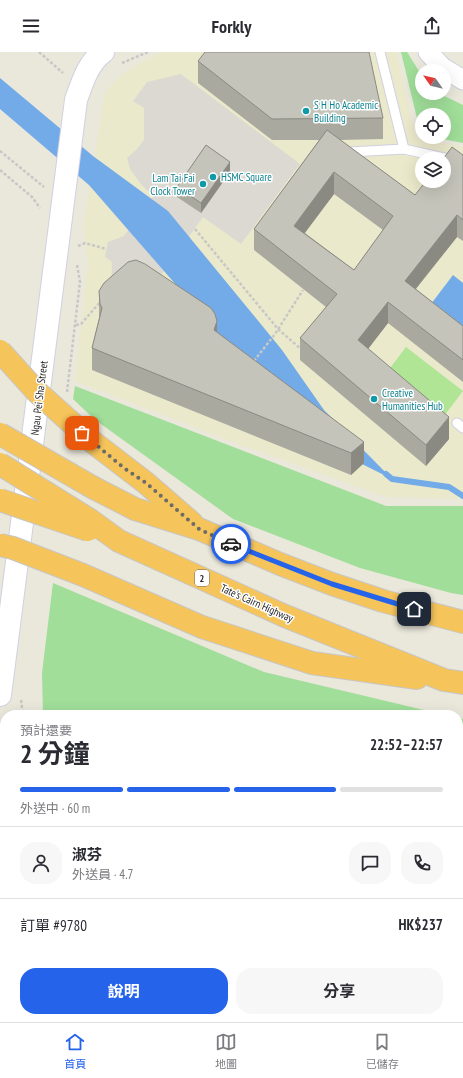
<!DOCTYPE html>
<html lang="zh-TW">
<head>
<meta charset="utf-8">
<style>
	:root { --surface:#fff; --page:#f7f7f7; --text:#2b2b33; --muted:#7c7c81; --line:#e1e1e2; --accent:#2563eb }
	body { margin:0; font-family:"PT Sans Narrow","Noto Sans TC",sans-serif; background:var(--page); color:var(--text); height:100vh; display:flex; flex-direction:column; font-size:15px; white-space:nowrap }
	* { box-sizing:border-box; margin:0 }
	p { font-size:13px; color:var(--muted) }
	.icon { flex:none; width:22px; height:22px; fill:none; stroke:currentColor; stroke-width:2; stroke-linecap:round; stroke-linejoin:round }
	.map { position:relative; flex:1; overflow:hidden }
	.drawer { position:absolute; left:0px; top:658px; width:463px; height:312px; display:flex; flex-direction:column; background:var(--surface); border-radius:16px 16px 0 0; box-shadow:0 4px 16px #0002 }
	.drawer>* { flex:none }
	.needle { width:26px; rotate:304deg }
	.fabs { position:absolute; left:415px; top:12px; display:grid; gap:8px }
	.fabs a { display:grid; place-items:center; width:36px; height:36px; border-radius:50%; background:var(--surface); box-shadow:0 4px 16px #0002; font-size:20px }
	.pin { position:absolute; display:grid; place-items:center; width:34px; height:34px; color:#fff; margin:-17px; border-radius:8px; box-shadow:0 2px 6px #0006 }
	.courier { position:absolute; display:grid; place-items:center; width:40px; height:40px; margin:-20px; border:3px solid #2563eb; border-radius:50%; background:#fff; color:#222; box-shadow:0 1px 5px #0007 }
	.overview em { font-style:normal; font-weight:700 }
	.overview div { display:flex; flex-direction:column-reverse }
	.overview { display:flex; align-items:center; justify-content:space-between; height:68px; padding:0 20px }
	h1 { font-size:26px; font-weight:700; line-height:30px }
	.bar { display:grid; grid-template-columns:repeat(4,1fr); gap:6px 4px; align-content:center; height:48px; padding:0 20px }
	.bar i { height:5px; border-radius:3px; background:var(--line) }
	.bar .current { background:var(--accent) }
	.bar p { grid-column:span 4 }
	.line { display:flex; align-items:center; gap:10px; padding:0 20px; border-top:1px solid var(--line) }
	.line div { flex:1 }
	.round { display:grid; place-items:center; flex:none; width:42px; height:42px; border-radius:16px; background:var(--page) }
	.cta { display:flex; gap:8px; margin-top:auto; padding:8px 20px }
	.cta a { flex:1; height:46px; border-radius:16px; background:var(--accent); color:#fff; font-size:16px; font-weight:700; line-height:46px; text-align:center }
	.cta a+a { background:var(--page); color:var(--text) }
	header { display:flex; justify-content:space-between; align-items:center; height:52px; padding:0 20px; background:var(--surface); font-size:18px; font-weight:700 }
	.tab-bar { display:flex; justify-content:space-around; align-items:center; height:56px; border-top:1px solid var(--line); background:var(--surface); font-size:11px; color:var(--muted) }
	.tab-bar a { display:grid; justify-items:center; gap:2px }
	.tab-bar .current { color:var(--accent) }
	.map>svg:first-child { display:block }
	.education { fill:#ebe9cb; fill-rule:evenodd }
	.green { fill:#a0de99 }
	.pitch { fill:#b0e596 }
	.plaza { fill:#dbd9d1 }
	.water { fill:#72abe7 }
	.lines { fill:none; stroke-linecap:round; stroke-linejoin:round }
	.stream { stroke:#72abe7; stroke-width:6 }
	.lane-casing { stroke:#d1d0e1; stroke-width:11 }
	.street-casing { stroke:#d1d0e1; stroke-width:21 }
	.secondary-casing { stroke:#d1d0e1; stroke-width:24 }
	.highway-casing { stroke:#c7c7c7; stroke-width:24 }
	.path { stroke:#c7c7c7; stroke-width:2.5; stroke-dasharray:3 2; stroke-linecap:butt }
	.lane { stroke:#fff; stroke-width:9 }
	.street { stroke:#fff; stroke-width:19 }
	.secondary { stroke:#fff; stroke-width:22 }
	.highway { stroke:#f5c45b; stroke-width:22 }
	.highway-bridge-casing { stroke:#c7c7c7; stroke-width:24; stroke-linecap:butt }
	.highway-bridge { stroke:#f5c45b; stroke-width:22 }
	.wall { fill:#a9a9a0; fill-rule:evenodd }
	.shaded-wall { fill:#8a8982 }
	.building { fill:#c5c4ba; stroke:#8a8982; fill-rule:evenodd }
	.done { stroke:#6c6b67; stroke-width:4; stroke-dasharray:0 7.2 }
	.route { stroke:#2563eb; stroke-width:5 }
	.culture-dot { fill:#0f9aa8; stroke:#fff; stroke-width:1.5 }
	.labels { text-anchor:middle; stroke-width:3; stroke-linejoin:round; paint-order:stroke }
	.shield { fill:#fff; stroke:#686868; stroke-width:1 }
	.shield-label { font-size:10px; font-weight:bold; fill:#282828 }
	.culture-label { font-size:11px; fill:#0d838f; stroke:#fff; text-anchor:start }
	.street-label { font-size:11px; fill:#282828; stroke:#fff }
</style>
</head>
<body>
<header><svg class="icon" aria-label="menu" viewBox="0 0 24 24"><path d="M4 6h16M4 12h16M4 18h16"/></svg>Forkly<svg class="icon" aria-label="share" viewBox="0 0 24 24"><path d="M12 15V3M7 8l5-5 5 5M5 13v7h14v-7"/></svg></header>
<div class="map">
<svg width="463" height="970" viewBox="0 0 463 970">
	<rect width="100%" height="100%" fill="#eae7db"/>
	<path class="education" d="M 161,0 L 396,0 L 416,86 L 463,95 L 463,447 L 386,445 L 238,392 L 75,329 L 88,209 L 83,175 L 105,40 L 125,20 ZM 422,107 L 444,107 L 444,129 L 422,129 Z"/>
	<g class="green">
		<path d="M 401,0 L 407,0 L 422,24 L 422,41 L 438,41 L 463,53 L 463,91 L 432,85 L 444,85 L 444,63 L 422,63 L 421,83 Z"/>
		<path d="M 75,334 L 386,454 L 463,454 L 463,543 L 451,541 L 360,516 L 233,467 L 94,367 L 73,347 Z"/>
		<path d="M 53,531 L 264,620 L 445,663 L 43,663 L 42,621 Z"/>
		<path d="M 458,666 L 463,667 L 463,970 L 297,970 L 297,965 L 458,965 Z"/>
		<path d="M 5,833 L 5,965 L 17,965 L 12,970 L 0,970 L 0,878 Z"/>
	</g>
	<path class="pitch" d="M 406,295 L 463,339 L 444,364 L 387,320 Z"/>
	<path class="plaza" d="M 181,22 L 300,112 L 241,192 L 203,165 L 153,234 L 111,238 L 112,210 L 105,205 L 108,190 L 124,184 L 153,144 L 141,132 L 130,117 L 127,106 L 136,98 L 144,88 L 144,56 L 133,49 L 147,30 Z"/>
	<g class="water">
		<path d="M 0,26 L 93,104 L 168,159 L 282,298 L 324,358 L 392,427 L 350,406 L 259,328 L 89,133 L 0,57 Z"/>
		<path d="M 453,223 L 463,231 L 463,276 L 431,252 Z"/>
	</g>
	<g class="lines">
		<path class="stream" d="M 386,422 L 392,427 L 449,435 L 463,444"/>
		<defs>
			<g id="lane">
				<path d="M 380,0 L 404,97"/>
				<path d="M 349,100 L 404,97 L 463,110"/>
				<path d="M 457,371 L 463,376"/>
				<path d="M 32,970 L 37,965"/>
			</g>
			<g id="street">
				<path d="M 428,0 L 442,15 L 463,28"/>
				<path d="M 51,970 L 60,965"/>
				<path d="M 268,970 L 269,965"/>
			</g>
			<path id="secondary" d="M 0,643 L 76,48 C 82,31 88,11 103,0"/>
			<g id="highway">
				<path d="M 94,391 L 146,431 L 192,471"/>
				<path d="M 94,436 L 135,457 L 199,477 L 280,512 L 332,532 L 383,549 L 463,570"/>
				<path d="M 90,468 L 119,489 L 285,564 L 444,628 L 463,631"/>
				<path d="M 83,523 L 202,575 L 312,611 L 417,626"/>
			</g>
		</defs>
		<use href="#lane" class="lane-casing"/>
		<use href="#street" class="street-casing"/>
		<use href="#secondary" class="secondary-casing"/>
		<use href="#highway" class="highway-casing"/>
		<g class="path">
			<path d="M 39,0 L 63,21"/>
			<path d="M 122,11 L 148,0"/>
			<path d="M 0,99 L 44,135"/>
			<path d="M 0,118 L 32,145 L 40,156"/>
			<path d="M 195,177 L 278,277 L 302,298"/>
			<path d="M 78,194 L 85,191 L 106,197"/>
			<path d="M 76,273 L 81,272 L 101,249"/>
			<path d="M 254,309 L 275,282 L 303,238"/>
			<path d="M 67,340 L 80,230 L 77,213"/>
			<path d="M 21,648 L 23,663"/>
			<path d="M 0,798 L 5,786"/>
			<path d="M 370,965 L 372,970"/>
			<path d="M 306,970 L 307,965"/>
		</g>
		<use href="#lane" class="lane"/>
		<use href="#street" class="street"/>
		<use href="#secondary" class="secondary"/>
		<use href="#highway" class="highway"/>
		<defs>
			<g id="highway-bridge">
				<path d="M 0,299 L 36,339 L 94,391"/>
				<path d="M 0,382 L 94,436"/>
				<path d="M 0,412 L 90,468"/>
				<path d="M 0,448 L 88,478"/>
				<path d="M 0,493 L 13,496 L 83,523"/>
			</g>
		</defs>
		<use href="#highway-bridge" class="highway-bridge-casing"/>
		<use href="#highway-bridge" class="highway-bridge"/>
	</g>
	<g class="wall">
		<path d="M 198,9 L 383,66 L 383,87 L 340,88 L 415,143 L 463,103 L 463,189 L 457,185 L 416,237 L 463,274 L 463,330 L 388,271 L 368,297 L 449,387 L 426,414 L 300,308 L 300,286 L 326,255 L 254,198 L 254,177 L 319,88 L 272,88 L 198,31 ZM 334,142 L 383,178 L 354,218 L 305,181 Z"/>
		<path d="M 230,120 L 201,161 L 177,145 L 177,135 Z"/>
		<path d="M 99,239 L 217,280 L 364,411 L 351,423 L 92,318 L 92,296 L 99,266 Z"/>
		<path d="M 203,965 L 243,965 L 241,970 L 203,970 Z"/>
	</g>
	<g class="shaded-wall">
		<path d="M 230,110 L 230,120 L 201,161 L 201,151 Z"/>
		<path d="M 334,120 L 334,142 L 294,195 L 294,174 Z"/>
		<path d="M 457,163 L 457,185 L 405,250 L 405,229 Z"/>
		<path d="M 388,250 L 388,271 L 358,310 L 358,288 Z"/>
		<path d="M 217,269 L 217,290 L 214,278 Z"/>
		<path d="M 449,365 L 449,387 L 426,414 L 426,393 Z"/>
		<path d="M 364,390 L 364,411 L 351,423 L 351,401 Z"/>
		<path d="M 238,965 L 243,965 L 241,970 L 236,970 Z"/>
	</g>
	<g class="building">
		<path d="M 205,0 L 369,0 L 383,66 L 272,67 L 198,9 Z"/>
		<path d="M 327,78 L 415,143 L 426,129 L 444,129 L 444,107 L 443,107 L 452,95 L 463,103 L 463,168 L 457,163 L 405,229 L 463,274 L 463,308 L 388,250 L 358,288 L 449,365 L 426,393 L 300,286 L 337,242 L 254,177 ZM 334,120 L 393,164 L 354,218 L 294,174 Z"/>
		<path d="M 206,93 L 230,110 L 201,151 L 177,135 Z"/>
		<path d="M 136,208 L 145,212 L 211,256 L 215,262 L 217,269 L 214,278 L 364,390 L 351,401 L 92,296 L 102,256 L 100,252 L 99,239 L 104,231 L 128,210 Z"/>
		<path d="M 206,965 L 238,965 L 236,970 L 217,970 Z"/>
	</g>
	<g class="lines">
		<path class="done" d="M 82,381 L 124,416 L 146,431 L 199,477 L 231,492"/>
		<path class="route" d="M 231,492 L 332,532 L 414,557"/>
	</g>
	<g class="culture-dot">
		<circle cx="306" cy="59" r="4"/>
		<circle cx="213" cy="125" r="4"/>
		<circle cx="203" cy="132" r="4"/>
		<circle cx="374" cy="347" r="4"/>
	</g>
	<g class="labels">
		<rect class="shield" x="195" y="518" width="14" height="16" rx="3"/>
		<g class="shield-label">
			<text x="202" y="530">2</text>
		</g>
		<g class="culture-label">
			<text x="314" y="57">S H Ho Academic<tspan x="314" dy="13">Building</tspan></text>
			<text x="221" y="129">HSMC Square</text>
			<text x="195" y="130" text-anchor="end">Lam Tai Fai<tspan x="195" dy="13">Clock Tower</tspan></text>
			<text x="382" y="345">Creative<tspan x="382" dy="13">Humanities Hub</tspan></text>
		</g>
		<g class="street-label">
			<text transform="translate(39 346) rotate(-83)" y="4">Ngau Pei Sha Street</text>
			<text transform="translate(257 551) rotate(24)" y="4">Tate's Cairn Highway</text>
		</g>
	</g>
</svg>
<div class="fabs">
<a><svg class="needle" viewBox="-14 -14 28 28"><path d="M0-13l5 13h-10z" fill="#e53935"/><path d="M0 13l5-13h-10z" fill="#7c7c81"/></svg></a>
<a><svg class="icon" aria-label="locate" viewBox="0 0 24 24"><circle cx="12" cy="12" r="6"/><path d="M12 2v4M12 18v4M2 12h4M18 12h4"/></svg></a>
<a><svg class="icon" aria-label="layers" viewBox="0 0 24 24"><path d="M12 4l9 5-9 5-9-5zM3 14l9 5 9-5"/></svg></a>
</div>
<div class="pin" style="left:82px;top:381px;background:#ea580c"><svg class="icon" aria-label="bag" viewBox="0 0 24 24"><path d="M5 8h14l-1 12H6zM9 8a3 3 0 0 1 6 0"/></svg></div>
<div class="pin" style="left:414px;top:557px;background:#1f2937"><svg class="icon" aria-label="home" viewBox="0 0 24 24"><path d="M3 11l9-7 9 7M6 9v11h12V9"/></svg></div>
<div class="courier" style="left:231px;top:492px"><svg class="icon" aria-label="car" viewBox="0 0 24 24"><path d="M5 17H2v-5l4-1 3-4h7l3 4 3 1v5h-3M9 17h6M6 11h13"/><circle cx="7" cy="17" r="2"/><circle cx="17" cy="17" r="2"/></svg></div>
<section class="drawer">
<div class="overview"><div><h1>2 分鐘</h1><p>預計還要</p></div><em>22:52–22:57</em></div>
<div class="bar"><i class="current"></i><i class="current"></i><i class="current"></i><i></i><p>外送中 · 60 m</p></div>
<div class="line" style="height:72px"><a class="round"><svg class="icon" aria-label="person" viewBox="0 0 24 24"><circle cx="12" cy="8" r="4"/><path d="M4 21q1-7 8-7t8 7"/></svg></a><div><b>淑芬</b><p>外送員 · 4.7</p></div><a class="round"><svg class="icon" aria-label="chat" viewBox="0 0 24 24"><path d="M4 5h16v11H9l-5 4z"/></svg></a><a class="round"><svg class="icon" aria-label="phone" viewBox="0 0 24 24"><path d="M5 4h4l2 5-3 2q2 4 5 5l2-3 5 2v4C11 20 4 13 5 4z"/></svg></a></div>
<div class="line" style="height:52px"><div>訂單 #9780</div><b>HK$237</b></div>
<div class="cta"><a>說明</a><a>分享</a></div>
</section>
</div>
<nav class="tab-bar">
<a class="current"><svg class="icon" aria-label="home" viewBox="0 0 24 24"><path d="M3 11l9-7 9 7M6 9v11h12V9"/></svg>首頁</a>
<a><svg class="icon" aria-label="map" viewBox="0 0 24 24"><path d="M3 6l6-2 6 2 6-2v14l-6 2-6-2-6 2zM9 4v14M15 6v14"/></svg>地圖</a>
<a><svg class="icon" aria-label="saved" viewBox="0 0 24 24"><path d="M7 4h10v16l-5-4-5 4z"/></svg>已儲存</a>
</nav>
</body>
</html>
